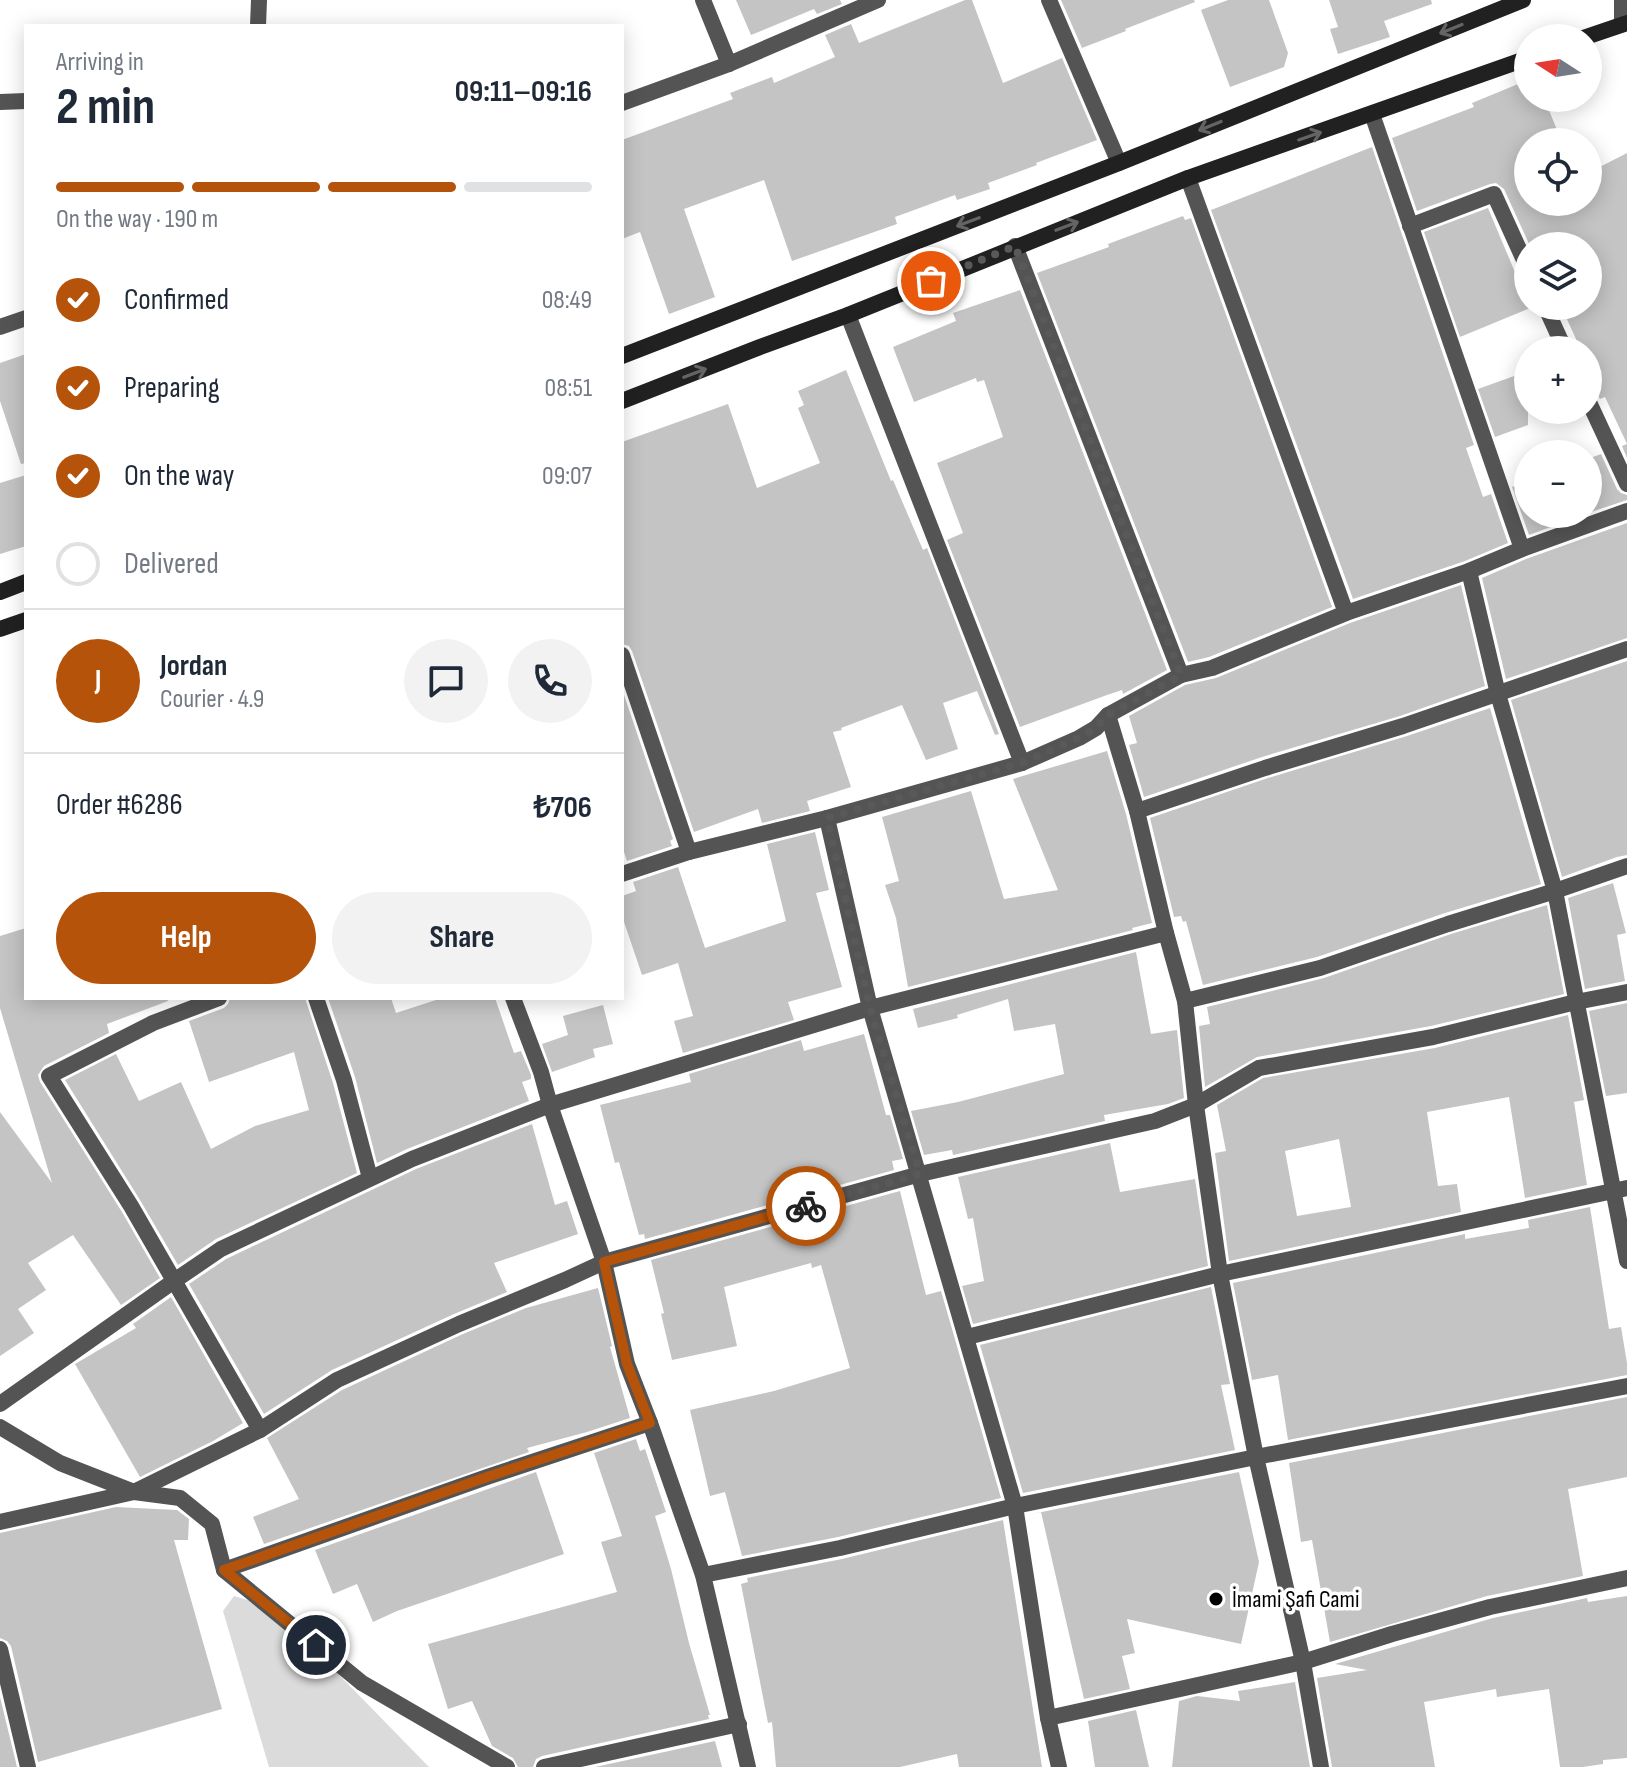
<!DOCTYPE html>
<html lang="en">
<head>
<meta charset="utf-8">
<style>
	:root { --surface:#fff; --page:#f2f2f3; --text:#1f2937; --muted:#747a83; --line:#e0e1e3; --accent:#b45309 }
	body { margin:0; font-family:"Sofia Sans Condensed",sans-serif; background:var(--page); color:var(--text); height:100vh; display:flex; flex-direction:column; font-size:30px; white-space:nowrap }
	* { box-sizing:border-box; margin:0 }
	p { font-size:26px; color:var(--muted) }
	.icon { flex:none; width:44px; height:44px; fill:none; stroke:currentColor; stroke-width:2; stroke-linecap:round; stroke-linejoin:round }
	.map { position:relative; flex:1; overflow:hidden }
	.drawer { position:absolute; left:24px; top:24px; width:600px; height:976px; display:flex; flex-direction:column; background:var(--surface); border-radius:0px; box-shadow:0 4px 20px #0003 }
	.drawer>* { flex:none }
	.needle { width:52px; rotate:282deg }
	.tools { position:absolute; left:1514px; top:24px; display:grid; gap:16px }
	.tools a { display:grid; place-items:center; width:88px; height:88px; border-radius:50%; background:var(--surface); box-shadow:0 4px 20px #0003; font-size:40px }
	.pin { position:absolute; display:grid; place-items:center; width:68px; height:68px; color:#fff; margin:-34px; border:4px solid #fff; border-radius:50%; box-shadow:0 2px 8px #0007 }
	.courier { position:absolute; display:grid; place-items:center; width:80px; height:80px; margin:-40px; border:6px solid #b45309; border-radius:50%; background:#fff; color:#222; box-shadow:0 2px 10px #0007 }
	.headline em { font-style:normal; font-weight:700 }
	.headline div { display:flex; flex-direction:column-reverse }
	.headline { display:flex; align-items:center; justify-content:space-between; height:136px; padding:0 32px }
	h1 { font-size:52px; font-weight:700; line-height:60px }
	.bar { display:grid; grid-template-columns:repeat(4,1fr); gap:12px 8px; align-content:center; height:96px; padding:0 32px }
	.bar i { height:10px; border-radius:6px; background:var(--line) }
	.bar .on { background:var(--accent) }
	.bar p { grid-column:span 4 }
	.line { display:flex; align-items:center; gap:20px; padding:0 32px; border-top:2px solid var(--line) }
	.line div { flex:1 }
	.round { display:grid; place-items:center; flex:none; width:84px; height:84px; border-radius:42px; background:var(--page) }
	ol { padding:0 32px; list-style:none }
	li { display:flex; align-items:center; gap:24px; height:88px }
	li p { margin-inline-start:auto }
	li .icon { padding:8px; border-radius:50%; background:var(--accent); color:#fff; stroke-width:4 }
	li:last-child { color:var(--muted) }
	li i { width:44px; height:44px; border:4px solid var(--line); border-radius:50% }
	.cta { display:flex; gap:16px; margin-top:auto; padding:16px 32px }
	.cta a { flex:1; height:92px; border-radius:48px; background:var(--accent); color:#fff; font-size:32px; font-weight:700; line-height:92px; text-align:center }
	.cta a+a { background:var(--page); color:var(--text) }
	.map>svg:first-child { display:block }
	.green { fill:#dbdbdb }
	.building { fill:#c4c4c4; fill-rule:evenodd }
	.lines { fill:none; stroke-linecap:round; stroke-linejoin:round }
	.service { stroke:#545454; stroke-width:16 }
	.minor { stroke:#545454; stroke-width:16 }
	.tertiary { stroke:#545454; stroke-width:16 }
	.secondary { stroke:#212121; stroke-width:16 }
	.oneway { stroke:#646464 }
	.done { stroke:#595959; stroke-width:8; stroke-dasharray:0 14.4 }
	.route { stroke:#b45309; stroke-width:10 }
	.poi-dot { fill:#000; stroke:#fff; stroke-width:3 }
	.labels { text-anchor:middle; stroke-width:7; stroke-linejoin:round; paint-order:stroke }
	.poi-label { font-size:24px; fill:#000; stroke:#fff; text-anchor:start }
</style>
</head>
<body>
<div class="map">
<svg width="1627" height="1767" viewBox="0 0 1627 1767">
	<rect width="100%" height="100%" fill="#fff"/>
	<path class="green" d="M 234,1596 L 254,1602 L 305,1640 L 429,1767 L 269,1767 L 223,1611 Z"/>
	<g class="building">
		<path d="M 736,0 L 840,0 L 842,4 L 817,14 L 814,9 L 751,35 Z"/>
		<path d="M 965,0 L 972,0 L 1003,83 L 1062,58 L 1097,140 L 1036,163 L 1037,165 L 988,183 L 990,189 L 957,200 L 955,195 L 895,217 L 897,224 L 792,261 L 764,180 L 684,209 L 715,297 L 669,314 L 640,232 L 622,239 L 622,140 L 733,99 L 730,93 L 772,77 L 774,83 L 835,57 L 825,35 L 851,24 L 859,43 Z"/>
		<path d="M 1061,0 L 1194,0 L 1195,2 L 1125,29 L 1126,31 L 1082,48 Z"/>
		<path d="M 1228,0 L 1269,0 L 1288,53 L 1284,67 L 1230,87 L 1201,10 Z"/>
		<path d="M 1329,0 L 1431,0 L 1432,4 L 1384,21 L 1390,37 L 1338,54 L 1330,29 L 1338,27 Z"/>
		<path d="M 1528,80 L 1528,98 L 1544,98 L 1562,142 L 1528,142 L 1528,202 L 1588,202 L 1588,173 L 1627,153 L 1627,458 L 1622,446 L 1627,444 L 1605,397 L 1600,399 L 1595,392 L 1588,389 L 1588,350 L 1581,350 L 1561,306 L 1588,306 L 1588,246 L 1530,246 L 1504,189 L 1496,183 L 1490,184 L 1417,211 L 1392,138 L 1474,107 L 1472,103 Z"/>
		<path d="M 1372,147 L 1474,445 L 1466,448 L 1483,497 L 1491,494 L 1508,543 L 1465,561 L 1353,599 L 1211,210 Z"/>
		<path d="M 1488,208 L 1530,308 L 1460,337 L 1424,232 Z"/>
		<path d="M 1183,216 L 1185,220 L 1191,218 L 1332,607 L 1209,657 L 1188,662 L 1037,273 L 1109,247 L 1108,244 Z"/>
		<path d="M 1020,290 L 1167,670 L 1123,694 L 1122,690 L 1107,695 L 1020,727 L 947,540 L 963,533 L 937,463 L 1003,437 L 984,380 L 977,382 L 976,378 L 914,402 L 893,347 L 956,321 L 953,313 Z"/>
		<path d="M 26,354 L 26,463 L 21,464 L 0,401 L 0,363 Z"/>
		<path d="M 846,370 L 891,481 L 893,480 L 923,550 L 927,548 L 999,734 L 995,735 L 977,691 L 943,703 L 958,749 L 926,760 L 902,705 L 841,728 L 842,730 L 833,732 L 851,787 L 807,801 L 810,811 L 762,823 L 758,809 L 694,832 L 632,651 L 629,646 L 622,644 L 622,442 L 728,404 L 757,488 L 820,463 L 798,408 L 804,405 L 798,391 Z"/>
		<path d="M 1528,371 L 1528,425 L 1495,437 L 1478,389 Z"/>
		<path d="M 1601,454 L 1617,489 L 1621,493 L 1627,495 L 1627,500 L 1588,513 L 1588,459 Z"/>
		<path d="M 26,475 L 26,546 L 0,554 L 0,483 Z"/>
		<path d="M 1528,481 L 1528,514 L 1586,514 L 1529,535 L 1512,487 Z"/>
		<path d="M 1627,523 L 1627,638 L 1506,679 L 1482,578 L 1526,559 Z"/>
		<path d="M 1461,585 L 1485,686 L 1400,716 L 1262,757 L 1144,797 L 1129,745 L 1137,743 L 1129,716 L 1185,685 L 1216,678 L 1350,623 Z"/>
		<path d="M 1627,661 L 1627,855 L 1617,857 L 1562,877 L 1511,700 Z"/>
		<path d="M 622,689 L 673,839 L 670,841 L 672,846 L 627,861 L 622,846 Z"/>
		<path d="M 1490,708 L 1541,884 L 1445,913 L 1317,957 L 1203,985 L 1186,921 L 1183,922 L 1181,916 L 1174,917 L 1150,818 L 1268,778 L 1407,736 Z"/>
		<path d="M 1107,751 L 1126,814 L 1152,923 L 1132,928 L 1133,930 L 908,987 L 896,918 L 885,885 L 899,881 L 882,817 L 971,791 L 1004,899 L 1058,890 L 1013,779 Z"/>
		<path d="M 815,832 L 829,890 L 816,893 L 842,987 L 788,1002 L 794,1020 L 683,1053 L 674,1021 L 693,1016 L 678,963 L 642,975 L 622,916 L 622,896 L 636,891 L 633,882 L 678,867 L 705,948 L 786,921 L 767,844 Z"/>
		<path d="M 1613,883 L 1626,933 L 1617,935 L 1625,981 L 1585,989 L 1568,898 Z"/>
		<path d="M 1547,905 L 1564,994 L 1431,1026 L 1257,1057 L 1205,1087 L 1199,1026 L 1210,1024 L 1207,1007 L 1324,978 L 1451,934 Z"/>
		<path d="M 26,928 L 26,998 L 167,998 L 168,1001 L 107,1024 L 109,1033 L 44,1066 L 38,1075 L 40,1082 L 122,1212 L 160,1278 L 121,1305 L 73,1235 L 28,1263 L 46,1290 L 18,1309 L 34,1333 L 0,1356 L 0,1112 L 52,1183 L 0,1008 L 0,936 Z"/>
		<path d="M 1136,952 L 1151,1034 L 1177,1030 L 1184,1098 L 1168,1104 L 1104,1115 L 1105,1121 L 953,1155 L 952,1150 L 924,1155 L 911,1111 L 958,1102 L 1064,1074 L 1055,1024 L 1014,1031 L 1008,999 L 957,1015 L 958,1018 L 918,1028 L 913,1009 Z"/>
		<path d="M 230,998 L 305,998 L 333,1083 L 357,1173 L 216,1239 L 178,1265 L 140,1200 L 65,1080 L 116,1054 L 139,1101 L 181,1082 L 211,1149 L 255,1126 L 309,1110 L 294,1052 L 209,1082 L 189,1021 L 224,1008 L 228,1004 Z"/>
		<path d="M 328,998 L 391,998 L 396,1013 L 442,998 L 495,998 L 514,1053 L 521,1051 L 531,1075 L 531,1079 L 522,1082 L 529,1101 L 407,1149 L 377,1163 L 355,1077 Z"/>
		<path d="M 1627,1003 L 1627,1093 L 1606,1096 L 1589,1011 Z"/>
		<path d="M 603,1005 L 613,1044 L 593,1049 L 595,1057 L 552,1072 L 542,1044 L 568,1035 L 563,1016 Z"/>
		<path d="M 1568,1015 L 1584,1100 L 1574,1102 L 1587,1185 L 1525,1198 L 1509,1097 L 1427,1112 L 1438,1186 L 1457,1184 L 1461,1212 L 1229,1261 L 1215,1153 L 1226,1151 L 1217,1105 L 1263,1078 L 1435,1048 ZM 1339,1139 L 1351,1207 L 1297,1216 L 1285,1151 Z"/>
		<path d="M 864,1034 L 886,1115 L 890,1115 L 903,1159 L 892,1161 L 894,1170 L 645,1239 L 644,1234 L 639,1235 L 619,1162 L 615,1163 L 600,1105 L 691,1082 L 689,1074 L 801,1040 L 804,1051 Z"/>
		<path d="M 532,1124 L 555,1205 L 567,1201 L 578,1234 L 494,1263 L 507,1292 L 454,1314 L 332,1370 L 264,1414 L 189,1284 L 226,1259 L 416,1169 Z"/>
		<path d="M 1110,1143 L 1120,1192 L 1195,1179 L 1208,1266 L 973,1324 L 962,1286 L 984,1281 L 973,1218 L 968,1219 L 958,1177 Z"/>
		<path d="M 900,1191 L 926,1295 L 941,1291 L 1001,1498 L 838,1537 L 742,1556 L 725,1492 L 710,1496 L 690,1410 L 774,1391 L 850,1368 L 821,1265 L 812,1268 L 811,1263 L 724,1287 L 737,1346 L 672,1360 L 661,1314 L 664,1313 L 651,1260 Z"/>
		<path d="M 1590,1207 L 1609,1329 L 1621,1327 L 1627,1363 L 1627,1375 L 1288,1440 L 1278,1375 L 1252,1380 L 1233,1283 L 1465,1234 L 1465,1239 L 1529,1228 L 1528,1220 Z"/>
		<path d="M 1211,1287 L 1230,1384 L 1221,1385 L 1235,1450 L 1023,1493 L 980,1345 Z"/>
		<path d="M 598,1288 L 612,1346 L 610,1347 L 630,1418 L 587,1432 L 527,1448 L 529,1452 L 264,1544 L 253,1517 L 299,1499 L 267,1438 L 342,1390 L 463,1334 L 526,1308 Z"/>
		<path d="M 171,1297 L 243,1423 L 213,1441 L 140,1477 L 75,1364 L 136,1328 L 133,1324 Z"/>
		<path d="M 1627,1397 L 1627,1477 L 1568,1489 L 1583,1576 L 1487,1596 L 1330,1642 L 1312,1540 L 1301,1542 L 1289,1463 Z"/>
		<path d="M 636,1439 L 640,1451 L 645,1449 L 666,1512 L 655,1516 L 671,1569 L 689,1643 L 710,1715 L 708,1715 L 709,1719 L 542,1756 L 536,1759 L 533,1767 L 518,1767 L 513,1758 L 492,1746 L 472,1701 L 448,1709 L 428,1644 L 617,1592 L 601,1542 L 622,1536 L 594,1453 Z"/>
		<path d="M 536,1472 L 564,1554 L 397,1611 L 373,1622 L 357,1584 L 333,1594 L 315,1550 Z"/>
		<path d="M 1239,1472 L 1259,1562 L 1241,1644 L 1127,1619 L 1135,1653 L 1122,1656 L 1130,1689 L 1084,1699 L 1041,1512 L 1027,1515 Z"/>
		<path d="M 116,1507 L 177,1510 L 189,1519 L 188,1540 L 174,1540 L 222,1709 L 38,1762 L 11,1646 L 7,1641 L 0,1638 L 0,1533 Z"/>
		<path d="M 1003,1520 L 1042,1767 L 959,1767 L 957,1754 L 900,1767 L 776,1767 L 772,1722 L 768,1723 L 741,1584 L 748,1582 L 747,1578 L 842,1559 Z"/>
		<path d="M 1627,1596 L 1627,1758 L 1603,1760 L 1603,1764 L 1583,1767 L 1560,1767 L 1549,1689 L 1497,1697 L 1496,1689 L 1424,1702 L 1435,1767 L 1332,1767 L 1317,1678 L 1367,1670 L 1335,1664 L 1493,1618 L 1587,1598 L 1588,1602 Z"/>
		<path d="M 1295,1682 L 1310,1767 L 1172,1767 L 1179,1701 L 1197,1696 L 1240,1701 L 1238,1691 Z"/>
		<path d="M 0,1697 L 17,1767 L 0,1767 Z"/>
		<path d="M 1136,1710 L 1149,1767 L 1095,1767 L 1088,1721 Z"/>
		<path d="M 715,1741 L 722,1767 L 595,1767 Z"/>
	</g>
	<g class="lines">
		<g class="service">
			<path d="M 258,26 L 259,0"/>
			<path d="M 0,102 L 26,101"/>
		</g>
		<g class="minor">
			<path d="M 703,0 L 729,64"/>
			<path d="M 1049,0 L 1119,163"/>
			<path d="M 622,103 L 729,64 L 878,0"/>
			<path d="M 1372,114 L 1522,549"/>
			<path d="M 1188,178 L 1346,613"/>
			<path d="M 1410,226 L 1494,194 L 1528,269"/>
			<path d="M 1015,246 L 1181,675"/>
			<path d="M 1545,306 L 1565,350"/>
			<path d="M 848,315 L 1022,763"/>
			<path d="M 0,327 L 26,318"/>
			<path d="M 1588,400 L 1627,484"/>
			<path d="M 1469,571 L 1498,694 L 1555,891 L 1627,1261"/>
			<path d="M 622,655 L 689,852 L 622,874"/>
			<path d="M 1108,715 L 1137,811 L 1166,933 L 1185,1001 L 1196,1105 L 1220,1274 L 1256,1457 L 1303,1662 L 1321,1767"/>
			<path d="M 1137,811 L 1265,768 L 1403,726 L 1627,649"/>
			<path d="M 689,852 L 827,818"/>
			<path d="M 219,998 L 153,1023 L 49,1076 L 131,1206 L 260,1430"/>
			<path d="M 316,998 L 344,1080 L 370,1178"/>
			<path d="M 513,998 L 541,1072 L 550,1105 L 604,1262 L 627,1364 L 650,1423 L 703,1575 L 748,1767"/>
			<path d="M 1185,1001 L 1320,968 L 1448,924 L 1555,891 L 1627,866"/>
			<path d="M 967,1337 L 1220,1274 L 1627,1188"/>
			<path d="M 0,1404 L 174,1281 L 221,1249 L 412,1159 L 550,1105 L 870,1008 L 1166,933"/>
			<path d="M 0,1427 L 60,1463 L 134,1492 L 180,1498 L 212,1524 L 224,1570 L 362,1683 L 507,1767"/>
			<path d="M 0,1522 L 134,1492 L 260,1430 L 337,1380 L 459,1324 L 565,1280 L 604,1262 L 920,1174 L 1155,1121 L 1196,1105 L 1259,1068 L 1433,1037 L 1576,1002 L 1627,992"/>
			<path d="M 224,1570 L 487,1477 L 650,1423"/>
			<path d="M 703,1575 L 840,1548 L 1015,1506 L 1256,1457 L 1627,1386"/>
			<path d="M 0,1649 L 28,1767"/>
			<path d="M 1048,1718 L 1303,1662 L 1392,1634 L 1490,1607 L 1627,1578"/>
			<path d="M 544,1767 L 739,1724"/>
			<path d="M 1059,1767 L 1048,1718 L 1015,1506 L 870,1008 L 827,818 L 1022,763 L 1079,738 L 1096,728 L 1108,715 L 1181,675 L 1212,668 L 1346,613 L 1469,571 L 1522,549 L 1627,511"/>
		</g>
		<path class="tertiary" d="M 1622,0 L 1622,24"/>
		<g class="secondary">
			<path d="M 1583,38 L 1627,23"/>
			<path d="M 622,356 L 1119,163 L 1523,0"/>
			<path d="M 622,401 L 760,347 L 848,315 L 1188,178 L 1528,58"/>
			<path d="M 0,592 L 26,582"/>
			<path d="M 0,629 L 26,620"/>
		</g>
	</g>
	<defs><path id="oneway-shaft" d="M-6 0H5M1.5-3L5.5 0L1.5 3" fill="none" stroke-width="1.6" stroke-linecap="round" stroke-linejoin="round" transform="scale(2)"/></defs>
	<g class="oneway">
		<use href="#oneway-shaft" transform="translate(1451 29) rotate(158)"/>
		<use href="#oneway-shaft" transform="translate(1210 126) rotate(158)"/>
		<use href="#oneway-shaft" transform="translate(1310 136) rotate(-19)"/>
		<use href="#oneway-shaft" transform="translate(968 222) rotate(159)"/>
		<use href="#oneway-shaft" transform="translate(1067 226) rotate(-21)"/>
		<use href="#oneway-shaft" transform="translate(695 373) rotate(-21)"/>
	</g>
	<g class="lines">
		<path class="done" d="M 806,1206 L 920,1174 L 870,1008 L 827,818 L 1022,763 L 1079,738 L 1096,728 L 1108,715 L 1181,675 L 1015,246 L 931,281"/>
		<path class="route" d="M 316,1645 L 224,1570 L 487,1477 L 650,1423 L 627,1364 L 604,1262 L 806,1206"/>
	</g>
	<circle class="poi-dot" cx="1216" cy="1599" r="8"/>
	<g class="labels">
		<g class="poi-label">
			<text x="1232" y="1607">İmami Şafi Cami</text>
		</g>
	</g>
</svg>
<div class="tools">
<a><svg class="needle" viewBox="-14 -14 28 28"><path d="M0-13l5 13h-10z" fill="#e53935"/><path d="M0 13l5-13h-10z" fill="#747a83"/></svg></a>
<a><svg class="icon" aria-label="locate" viewBox="0 0 24 24"><circle cx="12" cy="12" r="6"/><path d="M12 2v4M12 18v4M2 12h4M18 12h4"/></svg></a>
<a><svg class="icon" aria-label="layers" viewBox="0 0 24 24"><path d="M12 4l9 5-9 5-9-5zM3 14l9 5 9-5"/></svg></a>
<a>+</a>
<a>−</a>
</div>
<div class="pin" style="left:931px;top:281px;background:#ea580c"><svg class="icon" aria-label="bag" viewBox="0 0 24 24"><path d="M5 8h14l-1 12H6zM9 8a3 3 0 0 1 6 0"/></svg></div>
<div class="pin" style="left:316px;top:1645px;background:#1f2937"><svg class="icon" aria-label="home" viewBox="0 0 24 24"><path d="M3 11l9-7 9 7M6 9v11h12V9"/></svg></div>
<div class="courier" style="left:806px;top:1206px"><svg class="icon" aria-label="bike" viewBox="0 0 24 24"><circle cx="6" cy="16" r="4"/><circle cx="18" cy="16" r="4"/><path d="M6 16l4-8h5l3 8M10 8l3 8H6M13 5h3"/></svg></div>
<section class="drawer">
<div class="headline"><div><h1>2 min</h1><p>Arriving in</p></div><em>09:11–09:16</em></div>
<div class="bar"><i class="on"></i><i class="on"></i><i class="on"></i><i></i><p>On the way · 190 m</p></div>
<ol>
<li><svg class="icon" aria-label="check" viewBox="0 0 24 24"><path d="M5 12l5 5 9-10"/></svg>Confirmed<p>08:49</p></li>
<li><svg class="icon" aria-label="check" viewBox="0 0 24 24"><path d="M5 12l5 5 9-10"/></svg>Preparing<p>08:51</p></li>
<li><svg class="icon" aria-label="check" viewBox="0 0 24 24"><path d="M5 12l5 5 9-10"/></svg>On the way<p>09:07</p></li>
<li><i></i>Delivered</li>
</ol>
<div class="line" style="height:144px"><b class="round" style="background:var(--accent);color:#fff">J</b><div><b>Jordan</b><p>Courier · 4.9</p></div><a class="round"><svg class="icon" aria-label="chat" viewBox="0 0 24 24"><path d="M4 5h16v11H9l-5 4z"/></svg></a><a class="round"><svg class="icon" aria-label="phone" viewBox="0 0 24 24"><path d="M5 4h4l2 5-3 2q2 4 5 5l2-3 5 2v4C11 20 4 13 5 4z"/></svg></a></div>
<div class="line" style="height:104px"><div>Order #6286</div><b>₺706</b></div>
<div class="cta"><a>Help</a><a>Share</a></div>
</section>
</div>
</body>
</html>
